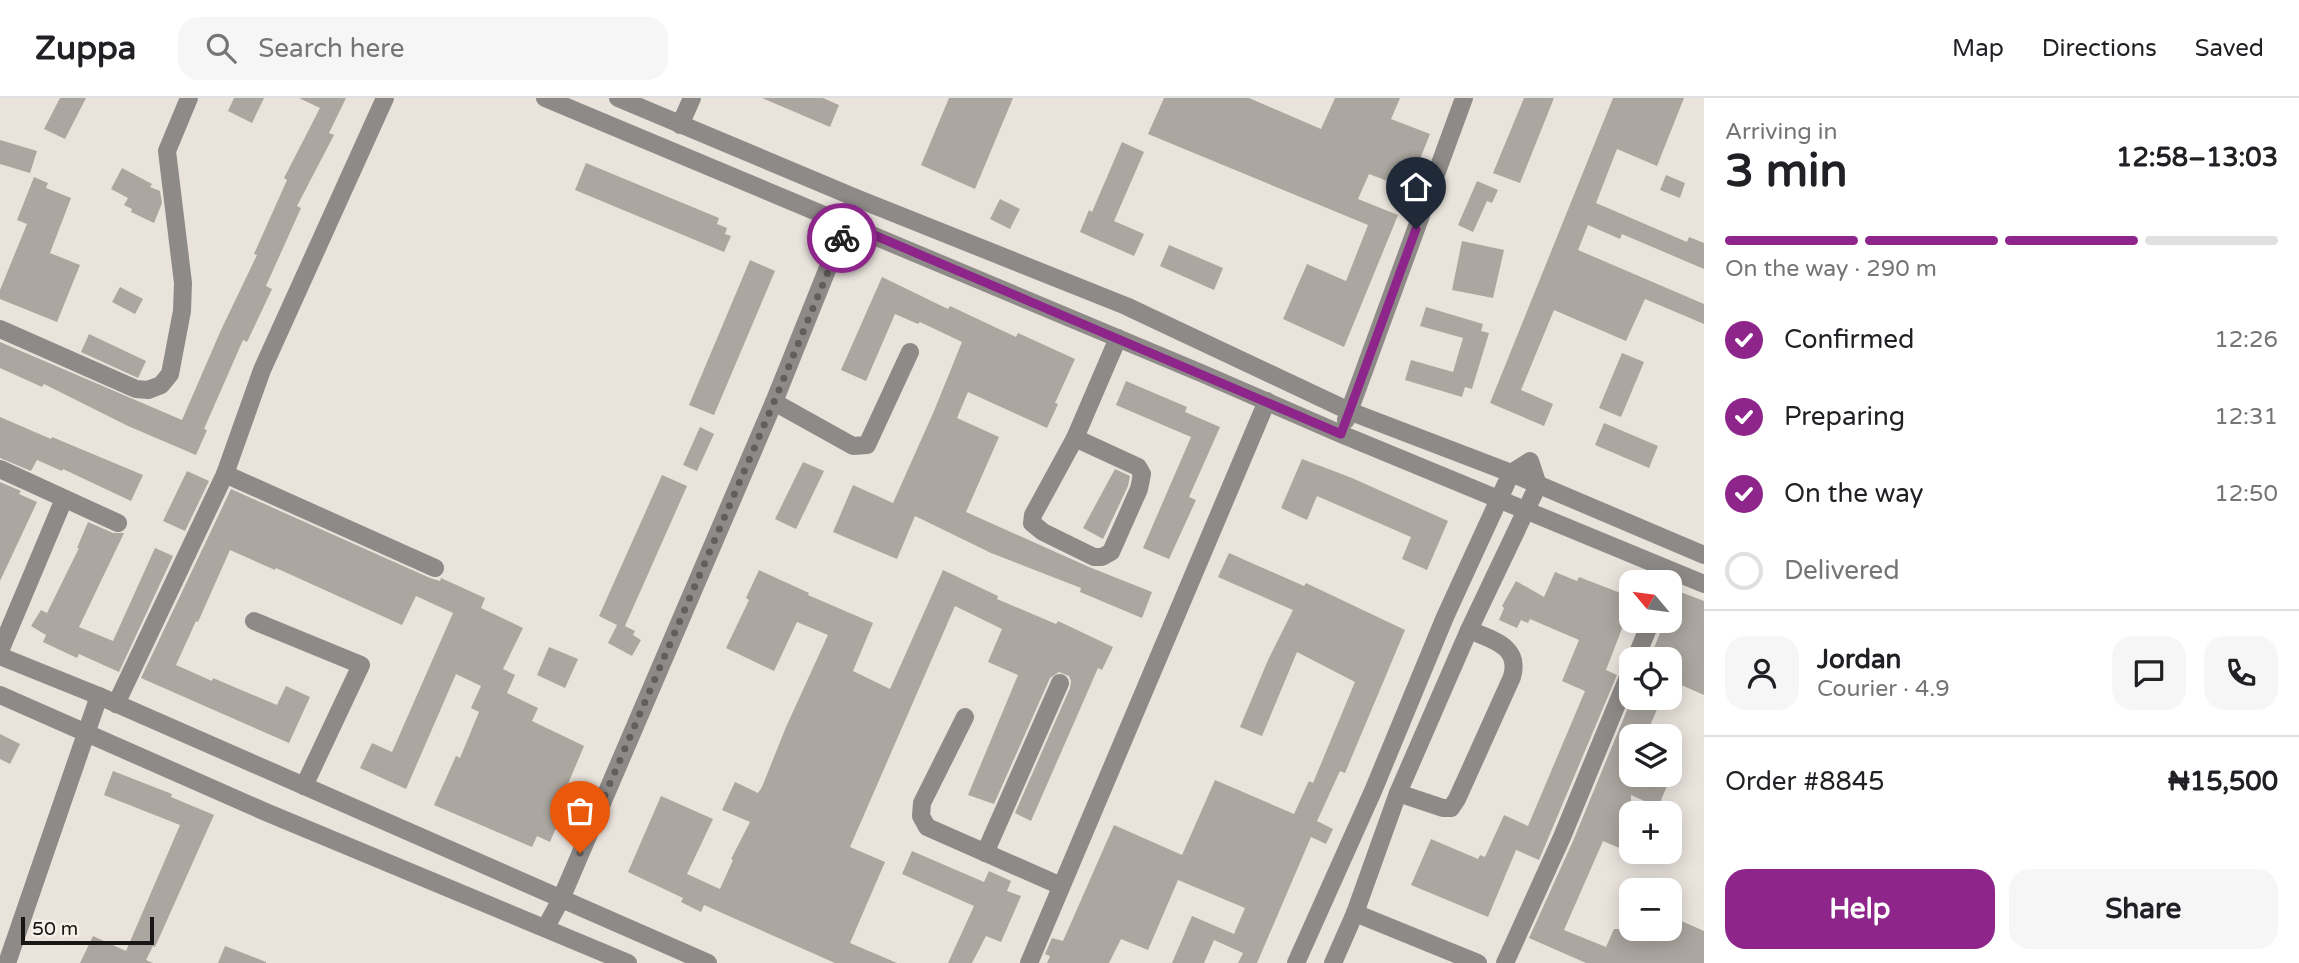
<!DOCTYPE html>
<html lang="en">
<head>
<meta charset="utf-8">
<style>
	:root { --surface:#fff; --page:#f6f6f6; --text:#202124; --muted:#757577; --line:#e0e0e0; --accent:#8e258a }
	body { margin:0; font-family:"Varela Round",sans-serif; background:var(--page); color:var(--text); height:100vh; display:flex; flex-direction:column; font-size:26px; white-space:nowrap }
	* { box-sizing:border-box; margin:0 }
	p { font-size:23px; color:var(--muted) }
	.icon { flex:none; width:38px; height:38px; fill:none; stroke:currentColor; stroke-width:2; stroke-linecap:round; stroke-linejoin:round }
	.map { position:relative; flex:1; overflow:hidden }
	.side { display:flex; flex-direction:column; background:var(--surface); width:595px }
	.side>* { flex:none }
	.needle { width:46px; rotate:299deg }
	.controls { position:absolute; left:1619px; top:472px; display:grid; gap:14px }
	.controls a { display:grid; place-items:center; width:63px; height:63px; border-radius:14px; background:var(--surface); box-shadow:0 4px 18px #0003; font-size:35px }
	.scale { position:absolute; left:21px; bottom:18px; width:133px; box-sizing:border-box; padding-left:7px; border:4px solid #191715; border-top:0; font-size:19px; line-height:24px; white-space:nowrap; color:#191715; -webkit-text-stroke:5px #f6f0e9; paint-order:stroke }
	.pin { position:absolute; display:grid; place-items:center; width:60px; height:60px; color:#fff; margin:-72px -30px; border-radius:50% 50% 50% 0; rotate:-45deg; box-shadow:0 0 7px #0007 }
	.pin .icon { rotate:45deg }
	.courier { position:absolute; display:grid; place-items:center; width:70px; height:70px; margin:-35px; border:5px solid #8e258a; border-radius:50%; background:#fff; color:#222; box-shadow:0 2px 9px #0007 }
	.headline em { font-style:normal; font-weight:700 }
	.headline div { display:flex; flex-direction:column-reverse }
	.headline { display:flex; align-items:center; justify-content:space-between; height:119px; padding:0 21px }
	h1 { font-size:46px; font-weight:700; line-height:52px }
	.bar { display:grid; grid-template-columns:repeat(4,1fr); gap:10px 7px; align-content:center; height:84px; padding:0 21px }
	.bar i { height:9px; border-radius:5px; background:var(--line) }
	.bar .selected { background:var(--accent) }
	.bar p { grid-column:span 4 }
	.line { display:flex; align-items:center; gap:18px; padding:0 21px; border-top:2px solid var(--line) }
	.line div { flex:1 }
	.round { display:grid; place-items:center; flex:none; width:74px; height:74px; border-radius:21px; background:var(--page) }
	ol { padding:0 21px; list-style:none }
	li { display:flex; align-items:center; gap:21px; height:77px }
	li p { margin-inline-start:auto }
	li .icon { padding:7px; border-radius:50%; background:var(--accent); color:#fff; stroke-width:4 }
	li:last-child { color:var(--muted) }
	li i { width:38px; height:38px; border:4px solid var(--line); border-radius:50% }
	.button { display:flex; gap:14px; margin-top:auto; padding:14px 21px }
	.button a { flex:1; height:80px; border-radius:21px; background:var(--accent); color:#fff; font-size:28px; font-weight:700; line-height:80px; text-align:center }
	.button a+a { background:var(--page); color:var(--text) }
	header { display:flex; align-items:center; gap:42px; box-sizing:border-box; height:98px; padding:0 35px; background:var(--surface); border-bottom:2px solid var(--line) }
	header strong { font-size:33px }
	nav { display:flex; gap:38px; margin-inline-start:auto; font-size:24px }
	.search { width:490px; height:63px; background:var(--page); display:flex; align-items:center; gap:18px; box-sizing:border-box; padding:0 24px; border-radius:21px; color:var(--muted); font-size:26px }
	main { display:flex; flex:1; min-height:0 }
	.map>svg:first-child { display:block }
	.building { fill:#aba69f }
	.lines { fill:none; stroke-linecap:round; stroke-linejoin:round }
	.street { stroke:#8e8a88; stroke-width:18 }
	.done { stroke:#625e5b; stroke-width:7; stroke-dasharray:0 12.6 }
	.route { stroke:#8e258a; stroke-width:9 }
</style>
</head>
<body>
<header>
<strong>Zuppa</strong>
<div class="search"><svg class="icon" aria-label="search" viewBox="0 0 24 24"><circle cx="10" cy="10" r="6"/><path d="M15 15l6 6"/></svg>Search here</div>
<nav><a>Map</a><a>Directions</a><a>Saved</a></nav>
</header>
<main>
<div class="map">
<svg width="1704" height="865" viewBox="0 0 1704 865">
	<rect width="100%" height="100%" fill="#e9e3dc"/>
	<g class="building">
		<path d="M 60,0 L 86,0 L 65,41 L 44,31 Z"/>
		<path d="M 234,0 L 264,0 L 252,25 L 228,13 Z"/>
		<path d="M 299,0 L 346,0 L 329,35 L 334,37 L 297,108 L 301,110 L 266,188 L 272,191 L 247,244 L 243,242 L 204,331 L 207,332 L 196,357 L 128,328 L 44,286 L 42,289 L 0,270 L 0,244 L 182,322 L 221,232 L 257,157 L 254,156 L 287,82 L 284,80 L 320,10 Z"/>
		<path d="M 762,0 L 823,0 L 839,7 L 830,29 Z"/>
		<path d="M 949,0 L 1013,0 L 975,91 L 921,67 Z"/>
		<path d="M 1164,0 L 1249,0 L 1321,31 L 1335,0 L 1400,0 L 1391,21 L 1430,36 L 1408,91 L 1369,76 L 1358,101 L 1398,117 L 1344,249 L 1283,221 L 1307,166 L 1346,183 L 1368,127 L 1148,36 Z"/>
		<path d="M 1524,0 L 1554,0 L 1520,85 L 1493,75 Z"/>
		<path d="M 1613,0 L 1684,0 L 1657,68 L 1617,51 L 1596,105 L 1687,144 L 1689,139 L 1704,145 L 1704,171 L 1622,136 L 1620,141 L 1588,127 L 1578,152 L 1704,206 L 1704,226 L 1645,201 L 1626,243 L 1554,212 L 1521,292 L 1553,306 L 1544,328 L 1490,305 Z"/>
		<path d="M 0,42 L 37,53 L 30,75 L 0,66 Z"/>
		<path d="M 1122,44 L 1144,54 L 1114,123 L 1144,136 L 1134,158 L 1080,134 L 1089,112 L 1092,114 Z"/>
		<path d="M 586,65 L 719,120 L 717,126 L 727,130 L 725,136 L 731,138 L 724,154 L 575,92 Z"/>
		<path d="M 122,70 L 152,86 L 150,89 L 160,93 L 162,105 L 154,125 L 131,114 L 132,111 L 124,107 L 128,100 L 111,91 Z"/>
		<path d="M 1666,77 L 1685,85 L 1680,100 L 1660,92 Z"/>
		<path d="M 34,79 L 48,85 L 46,90 L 71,100 L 50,155 L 80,167 L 57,224 L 0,201 L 0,192 L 27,126 L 17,122 Z"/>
		<path d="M 1477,83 L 1498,92 L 1492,105 L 1487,103 L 1473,134 L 1458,127 Z"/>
		<path d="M 1000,101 L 1020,111 L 1010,131 L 990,121 Z"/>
		<path d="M 1462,143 L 1504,152 L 1493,200 L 1452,192 Z"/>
		<path d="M 1169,147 L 1223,170 L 1214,192 L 1160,168 Z"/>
		<path d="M 750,162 L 775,173 L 714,317 L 689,307 Z"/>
		<path d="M 882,179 L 948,211 L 950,208 L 1016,239 L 1018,235 L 1075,261 L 1055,305 L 1058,306 L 1047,330 L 968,294 L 957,320 L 999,339 L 966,414 L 1089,469 L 1152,494 L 1142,520 L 1080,494 L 1081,490 L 991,455 L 915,418 L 897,461 L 833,434 L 853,387 L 893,405 L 934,313 L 962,244 L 920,224 L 918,226 L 895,216 L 866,283 L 841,272 Z"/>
		<path d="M 120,189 L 143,201 L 135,216 L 112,204 Z"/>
		<path d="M 1426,209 L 1483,226 L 1481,233 L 1489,235 L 1472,291 L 1465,289 L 1462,299 L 1405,282 L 1411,262 L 1453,274 L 1463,240 L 1420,228 Z"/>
		<path d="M 89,236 L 146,263 L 138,280 L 81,254 Z"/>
		<path d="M 1622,255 L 1644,264 L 1621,319 L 1599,310 Z"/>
		<path d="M 1126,283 L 1187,309 L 1185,314 L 1220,329 L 1189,399 L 1196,402 L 1169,461 L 1143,450 L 1191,339 L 1116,307 Z"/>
		<path d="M 0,319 L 51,341 L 52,339 L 143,377 L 131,403 L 63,371 L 62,373 L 37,362 L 31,373 L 0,360 Z"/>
		<path d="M 1604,325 L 1658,348 L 1649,370 L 1595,347 Z"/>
		<path d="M 700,329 L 714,336 L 697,373 L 683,367 Z"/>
		<path d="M 1302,361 L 1352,380 L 1448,423 L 1427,472 L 1402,461 L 1411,439 L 1317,398 L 1307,422 L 1281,410 Z"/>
		<path d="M 803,364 L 824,373 L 796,431 L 775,421 Z"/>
		<path d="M 1115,371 L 1130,378 L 1128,388 L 1103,441 L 1083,430 Z"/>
		<path d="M 187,373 L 209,383 L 185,433 L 163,423 Z"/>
		<path d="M 662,377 L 687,388 L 625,528 L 635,533 L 633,537 L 641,542 L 632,558 L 608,545 L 617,527 L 599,518 Z"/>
		<path d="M 0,384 L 21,393 L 19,396 L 37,404 L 0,483 Z"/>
		<path d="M 231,391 L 430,480 L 440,483 L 441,480 L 485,500 L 481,510 L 523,530 L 503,571 L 515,577 L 507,595 L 538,610 L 532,623 L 584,648 L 557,712 L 563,714 L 550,744 L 537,738 L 532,749 L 434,707 L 456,658 L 460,660 L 479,614 L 471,610 L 481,588 L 456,576 L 406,691 L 360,670 L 372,645 L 392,654 L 453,515 L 416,498 L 402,527 L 276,470 L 275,472 L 230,452 L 198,524 L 196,523 L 176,567 L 212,583 L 213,580 L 277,607 L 286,588 L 310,599 L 289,645 L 141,580 Z"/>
		<path d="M 88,424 L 113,435 L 124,435 L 79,529 L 113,543 L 155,450 L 173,458 L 119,574 L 79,556 L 77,560 L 43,544 L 46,537 L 31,528 L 41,512 L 47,515 L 79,450 L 77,450 Z"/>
		<path d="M 1229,455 L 1304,488 L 1306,485 L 1405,532 L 1345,675 L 1340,673 L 1317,723 L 1333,731 L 1326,746 L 1311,739 L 1257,865 L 1238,865 L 1243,855 L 1214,842 L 1204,865 L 1172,865 L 1192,818 L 1234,836 L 1245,810 L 1178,782 L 1148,852 L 1121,841 L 1109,865 L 1047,865 L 1050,858 L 1045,856 L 1052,840 L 1063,843 L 1114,727 L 1182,757 L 1215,682 L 1294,716 L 1309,683 L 1313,685 L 1355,584 L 1297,554 L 1262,638 L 1240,629 L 1268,562 L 1293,512 L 1218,479 Z"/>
		<path d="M 759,472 L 809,495 L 808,497 L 873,525 L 853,573 L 890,591 L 943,472 L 998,498 L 997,501 L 1056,526 L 1058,523 L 1113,549 L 1102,572 L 1098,570 L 1031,723 L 1015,715 L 1070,590 L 1071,583 L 1069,578 L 1059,574 L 1050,580 L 994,706 L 968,697 L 1018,577 L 988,564 L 1002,531 L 955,508 L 850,749 L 885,764 L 850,845 L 897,865 L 835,865 L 704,807 L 701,814 L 681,804 L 683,800 L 628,774 L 661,698 L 713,721 L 687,776 L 720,791 L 733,762 L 731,761 L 750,724 L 722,712 L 735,684 L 758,695 L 762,689 L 786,629 L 828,537 L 797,524 L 774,573 L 726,550 L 749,502 L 746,500 Z"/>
		<path d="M 1555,474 L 1577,483 L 1579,479 L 1631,499 L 1631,507 L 1606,572 L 1617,577 L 1539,762 L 1516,752 L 1488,819 L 1411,787 L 1431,741 L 1478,761 L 1480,757 L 1485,759 L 1504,717 L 1528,728 L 1585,593 L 1562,583 L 1579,542 L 1530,521 L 1528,525 L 1521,522 L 1517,530 L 1499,522 L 1504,510 L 1502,508 L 1516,483 L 1544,499 Z"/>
		<path d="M 1670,490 L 1704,503 L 1704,597 L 1670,582 L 1670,562 L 1649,562 L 1665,523 L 1670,523 Z"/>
		<path d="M 549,549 L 578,561 L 565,590 L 537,577 Z"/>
		<path d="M 1632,600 L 1662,600 L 1645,639 L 1631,639 L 1631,677 L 1642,677 L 1667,688 L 1658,709 L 1631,697 L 1631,755 L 1603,743 L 1564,832 L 1606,849 L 1614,831 L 1619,831 L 1631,804 L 1631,831 L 1670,831 L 1670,818 L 1704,833 L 1704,865 L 1586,865 L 1529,840 L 1573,743 Z"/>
		<path d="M 0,636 L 20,646 L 10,666 L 0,661 Z"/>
		<path d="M 113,673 L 172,696 L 171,699 L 214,717 L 155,849 L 153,848 L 146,862 L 153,865 L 80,865 L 93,838 L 126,853 L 180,727 L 104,697 Z"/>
		<path d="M 912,753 L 984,784 L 989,773 L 1011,783 L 1007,793 L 1021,798 L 1001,844 L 986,838 L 972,865 L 948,865 L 974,808 L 902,776 Z"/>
		<path d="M 225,848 L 266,864 L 266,865 L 218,865 Z"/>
	</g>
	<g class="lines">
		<g class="street">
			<path d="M 545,0 L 1201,275 L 1341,336 L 1704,486"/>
			<path d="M 618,0 L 856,100 L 1126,208 L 1349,313 L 1511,375 L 1704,457"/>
			<path d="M 680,27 L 692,0"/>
			<path d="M 0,231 L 136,291 L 148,292 L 161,287 L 170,276 L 182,213 L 183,185 L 167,53 L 189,0"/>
			<path d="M 774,304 L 853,348 L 867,347 L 910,254"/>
			<path d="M 1346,322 L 1464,0"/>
			<path d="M 1075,340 L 1138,369 L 1142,376 L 1139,391 L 1111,454 L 1102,459 L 1094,459 L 1043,434 L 1032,425 L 1033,417 Z"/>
			<path d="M 1075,340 L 1118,240"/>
			<path d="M 0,371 L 118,425"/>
			<path d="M 225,376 L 435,470"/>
			<path d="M 254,523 L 361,567 L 304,688"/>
			<path d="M 0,553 L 64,401"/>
			<path d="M 0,558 L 99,598 L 708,865"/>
			<path d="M 1635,562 L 1651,523"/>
			<path d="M 0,597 L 268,715 L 628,865"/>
			<path d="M 116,606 L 225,376 L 262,272 L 385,0"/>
			<path d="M 965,619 L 922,705 L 921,718 L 927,729 L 1061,788"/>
			<path d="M 1398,695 L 1443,710 L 1451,710 L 1457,701 L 1512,579 C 1521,548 1492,542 1469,532"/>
			<path d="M 985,755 L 1060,585"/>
			<path d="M 1355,815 L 1478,865"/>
			<path d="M 546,829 L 561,801 L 774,304 L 856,100"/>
			<path d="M 7,865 L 99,598"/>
			<path d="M 1029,865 L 1267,303"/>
			<path d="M 1296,865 L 1373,693 L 1445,519 L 1511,375 L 1530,363 L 1538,387 L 1469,532 L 1398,695 L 1355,815 L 1333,865"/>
			<path d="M 1505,865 L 1562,739 L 1631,572"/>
		</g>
	</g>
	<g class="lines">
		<path class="done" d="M 580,755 L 774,304 L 842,140"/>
		<path class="route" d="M 842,140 L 848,126 L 1341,336 L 1416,131"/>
	</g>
</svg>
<div class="controls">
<a><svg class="needle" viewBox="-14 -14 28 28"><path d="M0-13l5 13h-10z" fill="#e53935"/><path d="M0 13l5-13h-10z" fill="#757577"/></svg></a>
<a><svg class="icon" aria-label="locate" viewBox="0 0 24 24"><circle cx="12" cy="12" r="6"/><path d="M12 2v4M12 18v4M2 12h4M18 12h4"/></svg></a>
<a><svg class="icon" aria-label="layers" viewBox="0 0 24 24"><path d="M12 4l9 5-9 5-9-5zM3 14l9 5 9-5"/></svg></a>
<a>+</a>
<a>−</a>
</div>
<div class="scale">50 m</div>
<div class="pin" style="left:580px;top:755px;background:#ea580c"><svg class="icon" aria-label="bag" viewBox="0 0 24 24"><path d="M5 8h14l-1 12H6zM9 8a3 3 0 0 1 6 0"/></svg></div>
<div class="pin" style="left:1416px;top:131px;background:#1f2937"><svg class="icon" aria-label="home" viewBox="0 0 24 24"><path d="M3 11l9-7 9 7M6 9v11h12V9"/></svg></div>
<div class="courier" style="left:842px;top:140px"><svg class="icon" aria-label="bike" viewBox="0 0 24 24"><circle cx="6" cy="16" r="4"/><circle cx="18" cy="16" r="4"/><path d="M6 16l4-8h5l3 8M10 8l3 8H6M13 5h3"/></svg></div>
</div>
<section class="side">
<div class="headline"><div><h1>3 min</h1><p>Arriving in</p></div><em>12:58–13:03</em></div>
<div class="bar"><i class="selected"></i><i class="selected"></i><i class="selected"></i><i></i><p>On the way · 290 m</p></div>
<ol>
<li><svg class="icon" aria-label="check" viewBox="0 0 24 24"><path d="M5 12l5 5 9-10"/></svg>Confirmed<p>12:26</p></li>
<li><svg class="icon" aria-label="check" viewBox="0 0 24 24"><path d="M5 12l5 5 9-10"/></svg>Preparing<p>12:31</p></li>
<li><svg class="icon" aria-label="check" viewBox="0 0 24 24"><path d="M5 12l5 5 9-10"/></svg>On the way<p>12:50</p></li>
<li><i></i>Delivered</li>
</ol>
<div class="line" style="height:126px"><a class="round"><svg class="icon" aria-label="person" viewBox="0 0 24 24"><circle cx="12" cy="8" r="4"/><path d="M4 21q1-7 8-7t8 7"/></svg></a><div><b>Jordan</b><p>Courier · 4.9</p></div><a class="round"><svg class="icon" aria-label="chat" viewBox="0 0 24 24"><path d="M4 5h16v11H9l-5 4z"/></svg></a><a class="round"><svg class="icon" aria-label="phone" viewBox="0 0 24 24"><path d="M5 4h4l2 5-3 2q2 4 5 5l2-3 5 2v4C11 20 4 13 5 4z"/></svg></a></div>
<div class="line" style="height:91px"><div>Order #8845</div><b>₦15,500</b></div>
<div class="button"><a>Help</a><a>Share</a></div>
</section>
</main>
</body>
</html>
